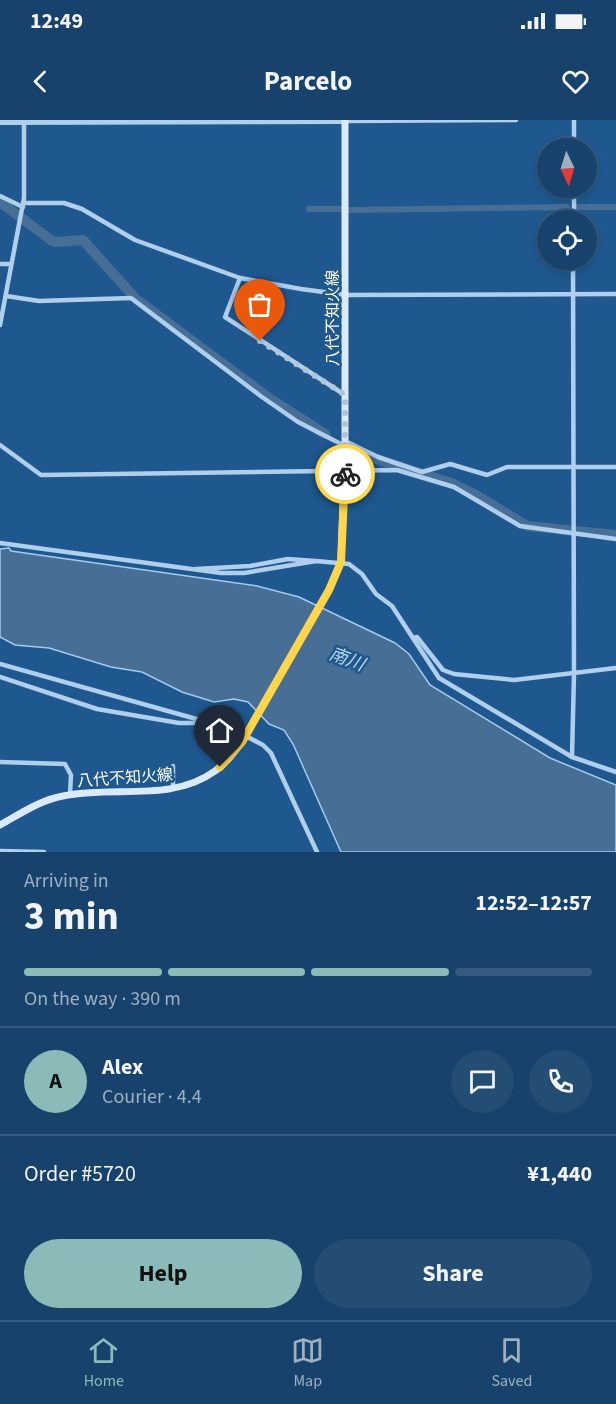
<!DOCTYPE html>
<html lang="en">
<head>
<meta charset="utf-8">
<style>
	:root { --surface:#17426b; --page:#244d73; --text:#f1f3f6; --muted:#9eb0c1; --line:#365b7e; --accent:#8bbbb9 }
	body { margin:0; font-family:"Source Sans 3","Noto Sans JP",sans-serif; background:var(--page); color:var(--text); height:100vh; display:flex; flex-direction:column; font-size:22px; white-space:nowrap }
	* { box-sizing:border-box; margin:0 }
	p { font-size:20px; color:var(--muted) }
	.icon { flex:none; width:33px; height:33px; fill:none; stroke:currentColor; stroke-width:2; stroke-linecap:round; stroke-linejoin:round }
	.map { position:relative; height:732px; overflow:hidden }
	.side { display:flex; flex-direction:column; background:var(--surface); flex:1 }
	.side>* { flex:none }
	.needle { width:39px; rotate:176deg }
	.controls { position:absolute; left:537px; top:18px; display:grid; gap:12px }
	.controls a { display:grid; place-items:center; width:60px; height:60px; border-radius:50%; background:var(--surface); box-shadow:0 3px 9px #0003,0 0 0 2px var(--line); font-size:30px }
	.pin { position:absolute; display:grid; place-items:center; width:51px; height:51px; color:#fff; margin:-62px -26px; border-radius:50% 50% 50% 0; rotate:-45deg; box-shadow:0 0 6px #0007 }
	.pin .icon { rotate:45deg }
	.courier { position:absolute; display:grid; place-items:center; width:60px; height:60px; margin:-30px; border:4px solid #ffd54a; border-radius:50%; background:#fff; color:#222; box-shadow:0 2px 8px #0007 }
	.summary em { font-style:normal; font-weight:700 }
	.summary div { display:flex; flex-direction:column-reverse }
	.summary { display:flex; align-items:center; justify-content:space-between; height:102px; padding:0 24px }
	h1 { font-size:39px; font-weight:700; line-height:45px }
	.bar { display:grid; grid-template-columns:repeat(4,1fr); gap:9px 6px; align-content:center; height:72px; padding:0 24px }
	.bar i { height:8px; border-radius:4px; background:var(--line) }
	.bar .on { background:var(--accent) }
	.bar p { grid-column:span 4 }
	.line { display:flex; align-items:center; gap:15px; padding:0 24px; border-top:2px solid var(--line) }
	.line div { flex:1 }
	.round { display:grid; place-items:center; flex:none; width:63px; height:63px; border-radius:32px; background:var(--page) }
	.action { display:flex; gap:12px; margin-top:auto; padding:12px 24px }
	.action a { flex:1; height:69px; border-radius:36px; background:var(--accent); color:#111; font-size:24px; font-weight:700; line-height:69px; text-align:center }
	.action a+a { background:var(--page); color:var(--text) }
	.status { display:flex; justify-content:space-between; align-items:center; height:42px; padding:0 30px; background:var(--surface); direction:ltr }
	.status svg { height:16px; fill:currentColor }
	header { display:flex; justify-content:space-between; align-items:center; height:78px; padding:0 24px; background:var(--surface); font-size:27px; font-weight:700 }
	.tabs { display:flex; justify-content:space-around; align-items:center; height:84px; border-top:2px solid var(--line); background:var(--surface); font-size:16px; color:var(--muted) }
	.tabs a { display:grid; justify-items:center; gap:3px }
	.tabs .on { color:var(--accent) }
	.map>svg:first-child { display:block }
	.water { fill:#476f96; stroke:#a2cbee; stroke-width:1.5 }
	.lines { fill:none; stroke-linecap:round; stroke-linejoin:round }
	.canal { stroke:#476f96; stroke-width:6 }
	.river { stroke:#476f96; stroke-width:10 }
	.minor { stroke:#afcfed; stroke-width:4.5 }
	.tertiary { stroke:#afcfed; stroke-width:6 }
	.secondary { stroke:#dbeafa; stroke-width:7 }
	.done { stroke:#b1c5d8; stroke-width:6; stroke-dasharray:0 10.8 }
	.route { stroke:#ffd54a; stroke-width:8 }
	.labels { text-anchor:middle; stroke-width:5; stroke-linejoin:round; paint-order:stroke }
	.street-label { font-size:16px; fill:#fff; stroke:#1f588f }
	.water-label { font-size:18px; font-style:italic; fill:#bbd9f4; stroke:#1f588f }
</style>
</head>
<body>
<div class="status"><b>12:49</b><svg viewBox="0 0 49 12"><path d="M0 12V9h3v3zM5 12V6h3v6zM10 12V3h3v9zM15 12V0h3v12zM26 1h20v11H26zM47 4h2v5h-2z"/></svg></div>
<header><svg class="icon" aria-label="back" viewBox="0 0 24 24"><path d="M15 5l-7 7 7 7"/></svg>Parcelo<svg class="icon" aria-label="heart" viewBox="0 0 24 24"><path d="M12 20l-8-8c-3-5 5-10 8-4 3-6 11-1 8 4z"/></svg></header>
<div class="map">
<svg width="616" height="732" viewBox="0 0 616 732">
	<rect width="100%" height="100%" fill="#1f588f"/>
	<path class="water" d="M 9,428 L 11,431 L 257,466 L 299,477 L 395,523 L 409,534 L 430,565 L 550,638 L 616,665 L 616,732 L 341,732 L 293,624 L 284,610 L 269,604 L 248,582 L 234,579 L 214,582 L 182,572 L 142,552 L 111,547 L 49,528 L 15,525 L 0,517 L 0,429 Z"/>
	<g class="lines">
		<g class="canal">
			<path d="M 576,87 L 616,87"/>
			<path d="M 309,89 L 340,89"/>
			<path d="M 350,90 L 567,87"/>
		</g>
		<g class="river">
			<path d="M 0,82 L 51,120 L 56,122 L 83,120 L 136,179 L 269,278 L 325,314"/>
			<path d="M 350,326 L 370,337 L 451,363 L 476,375 L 527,406 L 616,415"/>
		</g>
		<g class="minor">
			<path d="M 345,1 L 516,0"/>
			<path d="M 574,28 L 574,0"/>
			<path d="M 0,76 L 23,87"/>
			<path d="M 24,83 L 64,83 L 82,89 L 135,120 L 240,158 L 301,169 L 346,175 L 616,174"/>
			<path d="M 574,100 L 574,68"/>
			<path d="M 0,144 L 10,144"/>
			<path d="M 240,158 L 225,197 L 345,275"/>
			<path d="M 6,176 L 39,181 L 131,178 L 262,277 L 298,302 L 345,326"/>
			<path d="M 0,205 L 24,78 L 24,2"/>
			<path d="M 345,321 L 378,337 L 422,352 L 450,344 L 487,355 L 507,347 L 616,347"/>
			<path d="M 0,325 L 41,355 L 397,350 L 454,367 L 520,406 L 616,419"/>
			<path d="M 0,423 L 221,453 L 244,453 L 316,441 L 349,444 L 362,454 L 376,474 L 392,486 L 439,558 L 572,637 L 616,652"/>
			<path d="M 196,449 L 250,446 L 288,439 L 315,441"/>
			<path d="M 413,518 L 417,517 L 443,550 L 454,554 L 514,560 L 616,548"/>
			<path d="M 0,544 L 232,609 L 263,625 L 271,633 L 317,732"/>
			<path d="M 0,557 L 97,589 L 179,603 L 207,603"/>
			<path d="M 572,637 L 574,554 L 573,140"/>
			<path d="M 0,642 L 65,644 L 71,655 L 70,674"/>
			<path d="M 173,668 L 173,646"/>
			<path d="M 0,731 L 44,732"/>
		</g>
		<path class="tertiary" d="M 0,2 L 345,1"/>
		<g class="secondary">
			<path d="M 242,622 L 329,470 L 341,442 L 345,321 L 345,0"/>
			<path d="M 0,705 C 20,694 40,680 63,676 C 113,665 171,683 215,651 C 227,643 235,631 243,620"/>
		</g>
	</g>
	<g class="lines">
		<path class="done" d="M 260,221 L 345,275 L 345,354"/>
		<path class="route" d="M 220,647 L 242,622 L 329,470 L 341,442 L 345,354"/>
	</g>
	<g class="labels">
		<g class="street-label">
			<text transform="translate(332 198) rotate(-90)" y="6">八代不知火線</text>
			<text transform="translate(125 657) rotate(-4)" y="6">八代不知火線</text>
		</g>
		<g class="water-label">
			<text transform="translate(347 539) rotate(21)" y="6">南川</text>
		</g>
	</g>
</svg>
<div class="controls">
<a><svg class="needle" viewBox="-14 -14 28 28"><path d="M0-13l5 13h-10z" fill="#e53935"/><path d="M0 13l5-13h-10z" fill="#9eb0c1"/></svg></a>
<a><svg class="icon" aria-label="locate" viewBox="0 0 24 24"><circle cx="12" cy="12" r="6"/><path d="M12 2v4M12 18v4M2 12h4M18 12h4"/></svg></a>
</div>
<div class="pin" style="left:260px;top:221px;background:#ea580c"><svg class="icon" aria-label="bag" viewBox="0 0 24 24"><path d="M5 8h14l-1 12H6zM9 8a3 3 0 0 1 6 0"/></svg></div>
<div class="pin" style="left:220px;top:647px;background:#1f2937"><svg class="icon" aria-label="home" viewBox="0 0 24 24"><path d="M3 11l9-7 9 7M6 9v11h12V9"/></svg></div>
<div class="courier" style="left:345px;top:354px"><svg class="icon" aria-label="bike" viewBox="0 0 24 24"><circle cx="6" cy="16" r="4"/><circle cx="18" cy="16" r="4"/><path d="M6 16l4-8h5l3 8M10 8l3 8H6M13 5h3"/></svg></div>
</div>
<section class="side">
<div class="summary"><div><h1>3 min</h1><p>Arriving in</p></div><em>12:52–12:57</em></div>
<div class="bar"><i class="on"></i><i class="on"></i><i class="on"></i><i></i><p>On the way · 390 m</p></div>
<div class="line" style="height:108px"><b class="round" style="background:var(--accent);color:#111">A</b><div><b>Alex</b><p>Courier · 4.4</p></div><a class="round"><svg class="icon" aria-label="chat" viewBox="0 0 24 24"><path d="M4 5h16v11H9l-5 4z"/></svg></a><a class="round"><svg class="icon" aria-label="phone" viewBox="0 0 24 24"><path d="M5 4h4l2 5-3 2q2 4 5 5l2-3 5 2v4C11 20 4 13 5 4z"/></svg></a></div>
<div class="line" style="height:78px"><div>Order #5720</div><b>¥1,440</b></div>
<div class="action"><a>Help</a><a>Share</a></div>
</section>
<nav class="tabs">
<a class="on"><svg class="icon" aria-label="home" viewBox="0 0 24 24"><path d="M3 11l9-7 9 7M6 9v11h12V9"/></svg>Home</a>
<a><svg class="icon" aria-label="map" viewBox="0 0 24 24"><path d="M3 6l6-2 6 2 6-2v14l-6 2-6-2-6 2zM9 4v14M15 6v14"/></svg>Map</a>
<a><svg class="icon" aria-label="saved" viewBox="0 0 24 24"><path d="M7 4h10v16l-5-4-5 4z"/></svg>Saved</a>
</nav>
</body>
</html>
